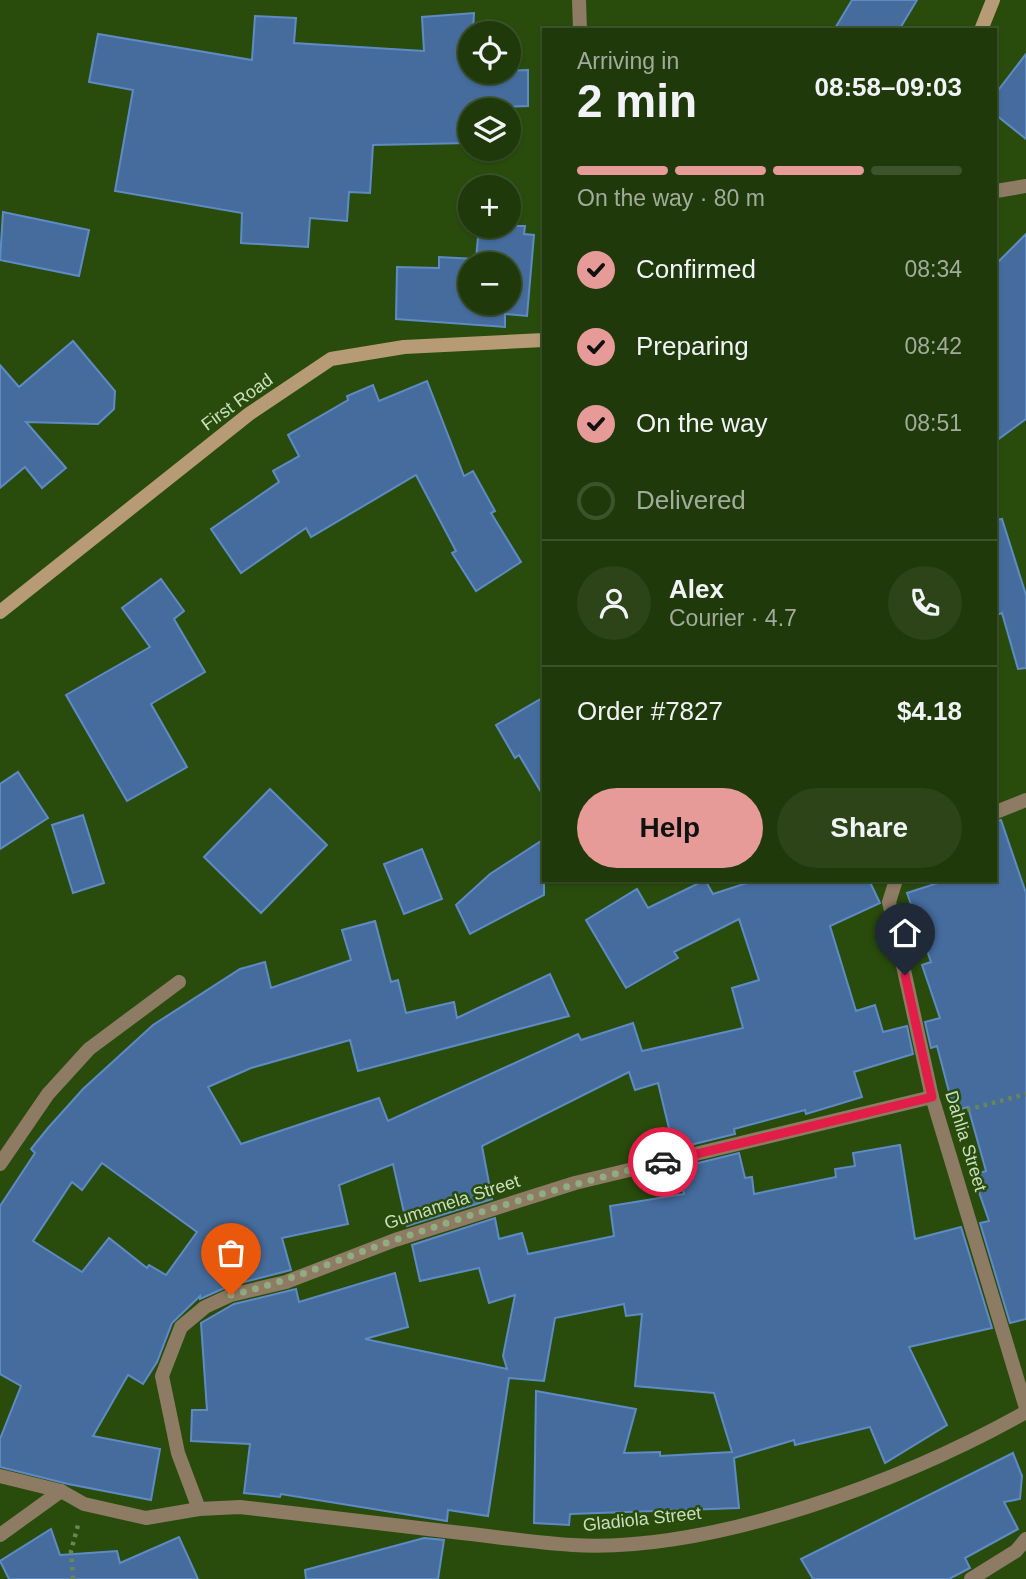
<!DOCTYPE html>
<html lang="en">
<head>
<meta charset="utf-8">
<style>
	:root { --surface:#1f390a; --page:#2c4418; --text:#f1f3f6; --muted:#a1ac9c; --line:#3c532b; --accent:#e69b98 }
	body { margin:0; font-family:Arial,sans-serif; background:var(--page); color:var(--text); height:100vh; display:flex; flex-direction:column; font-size:26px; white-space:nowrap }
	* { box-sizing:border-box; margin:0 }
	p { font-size:23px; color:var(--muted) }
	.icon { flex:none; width:38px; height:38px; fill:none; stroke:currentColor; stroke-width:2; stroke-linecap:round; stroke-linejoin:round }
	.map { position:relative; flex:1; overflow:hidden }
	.panel { position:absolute; left:542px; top:28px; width:455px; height:854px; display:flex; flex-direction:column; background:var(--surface); border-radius:0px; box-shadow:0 2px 5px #0004,0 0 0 2px var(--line) }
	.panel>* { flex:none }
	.buttons { position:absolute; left:458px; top:21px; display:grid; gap:14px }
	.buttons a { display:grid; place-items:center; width:63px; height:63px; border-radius:50%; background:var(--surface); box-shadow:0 2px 5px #0004,0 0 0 2px var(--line); font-size:35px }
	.pin { position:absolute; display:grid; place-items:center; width:60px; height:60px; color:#fff; margin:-72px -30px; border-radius:50% 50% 50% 0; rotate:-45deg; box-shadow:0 0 7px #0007 }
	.pin .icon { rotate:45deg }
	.courier { position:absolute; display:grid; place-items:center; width:70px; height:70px; margin:-35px; border:5px solid #e11d48; border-radius:50%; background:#fff; color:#222; box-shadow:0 2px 9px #0007 }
	.headline em { font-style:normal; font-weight:600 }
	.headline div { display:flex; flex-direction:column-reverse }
	.headline { display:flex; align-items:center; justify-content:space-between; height:119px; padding:0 35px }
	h1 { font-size:46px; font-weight:600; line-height:52px }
	.bar { display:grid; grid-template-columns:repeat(4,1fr); gap:10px 7px; align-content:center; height:84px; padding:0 35px }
	.bar i { height:9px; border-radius:5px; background:var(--line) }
	.bar .selected { background:var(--accent) }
	.bar p { grid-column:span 4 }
	.line { display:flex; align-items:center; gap:18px; padding:0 35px; border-top:2px solid var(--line) }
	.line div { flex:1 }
	.round { display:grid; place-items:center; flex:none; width:74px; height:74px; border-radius:37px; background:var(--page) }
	ol { padding:0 35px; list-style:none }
	li { display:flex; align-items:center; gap:21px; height:77px }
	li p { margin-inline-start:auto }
	li .icon { padding:7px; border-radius:50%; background:var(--accent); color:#111; stroke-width:4 }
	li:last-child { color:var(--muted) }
	li i { width:38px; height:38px; border:4px solid var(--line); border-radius:50% }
	.cta { display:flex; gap:14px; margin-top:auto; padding:14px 35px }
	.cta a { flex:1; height:80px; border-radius:42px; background:var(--accent); color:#111; font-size:28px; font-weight:600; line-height:80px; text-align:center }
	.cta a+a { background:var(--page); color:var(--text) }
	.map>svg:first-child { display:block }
	.building { fill:#456c9d; stroke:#5f8bc4; stroke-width:2; fill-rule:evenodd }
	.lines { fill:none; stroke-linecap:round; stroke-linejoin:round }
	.path { stroke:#698754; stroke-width:4.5; stroke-dasharray:3.5 5; stroke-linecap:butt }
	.street { stroke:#8d7b64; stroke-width:14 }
	.secondary { stroke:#b79b76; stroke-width:14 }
	.done { stroke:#91ac80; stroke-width:7; stroke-dasharray:0 12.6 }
	.route { stroke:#e11d48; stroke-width:9 }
	.labels { text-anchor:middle; stroke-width:5; stroke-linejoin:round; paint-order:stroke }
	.street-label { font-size:18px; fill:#c9dfbe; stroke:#294c0d }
</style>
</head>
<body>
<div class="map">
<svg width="1026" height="1579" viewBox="0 0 1026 1579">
	<rect width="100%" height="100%" fill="#294c0d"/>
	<g class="building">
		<path d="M 852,0 L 917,0 L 899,30 L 834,30 Z"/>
		<path d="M 474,13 L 471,72 L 528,70 L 528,106 L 468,108 L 468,143 L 373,145 L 370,193 L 349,192 L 347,221 L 310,218 L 308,247 L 241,243 L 242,213 L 115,191 L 133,90 L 89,82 L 98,34 L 252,60 L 255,16 L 296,18 L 294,43 L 424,51 L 422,17 Z"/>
		<path d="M 1026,54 L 1026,139 L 996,115 L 996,93 Z"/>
		<path d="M 3,212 L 89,230 L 79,276 L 0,260 Z"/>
		<path d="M 479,226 L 525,226 L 524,234 L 534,235 L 527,316 L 505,314 L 505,327 L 396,319 L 397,267 L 439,268 L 439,257 L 476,259 ZM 471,264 L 509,264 L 509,303 L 471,303 Z"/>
		<path d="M 1026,234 L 1026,419 L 996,441 L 996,264 Z"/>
		<path d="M 73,341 L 115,391 L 114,409 L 98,424 L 26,422 L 66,468 L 42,488 L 25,467 L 0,488 L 0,365 L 19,387 Z"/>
		<path d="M 427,381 L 464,476 L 473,471 L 495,511 L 491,513 L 521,562 L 476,591 L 452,553 L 456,551 L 416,475 L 311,537 L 306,528 L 241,573 L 211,529 L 279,482 L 273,471 L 299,456 L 288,435 L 348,400 L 347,396 L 373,385 L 379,401 Z"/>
		<path d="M 1002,519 L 1026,595 L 1026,668 L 1018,669 L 1002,613 L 996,615 L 996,520 Z"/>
		<path d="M 161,579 L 184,611 L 174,619 L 205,672 L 151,704 L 187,767 L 127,801 L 66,695 L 150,647 L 122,608 Z"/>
		<path d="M 544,697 L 544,797 L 519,755 L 515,758 L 496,725 Z"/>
		<path d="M 18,772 L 48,818 L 0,849 L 0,784 Z"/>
		<path d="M 270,789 L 327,845 L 261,913 L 204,857 Z"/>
		<path d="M 83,815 L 104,883 L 73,893 L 52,825 Z"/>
		<path d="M 1001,820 L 1026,893 L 1026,1319 L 1010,1323 L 980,1223 L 989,1221 L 973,1175 L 986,1171 L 968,1107 L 954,1111 L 937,1046 L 931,1048 L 925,1022 L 940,1018 L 922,965 L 931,962 L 907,893 L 947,880 L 996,880 L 996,821 Z"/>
		<path d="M 544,839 L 544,895 L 470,934 L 456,905 L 490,874 Z"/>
		<path d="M 422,849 L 442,899 L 404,914 L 384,864 Z"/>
		<path d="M 705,880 L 713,894 L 756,880 L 869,880 L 880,903 L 830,926 L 856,1011 L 875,1005 L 883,1032 L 907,1026 L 913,1054 L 854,1072 L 862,1097 L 806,1114 L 805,1110 L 734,1129 L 735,1134 L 674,1149 L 658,1083 L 635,1090 L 629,1072 L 482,1146 L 492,1199 L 407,1226 L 393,1164 L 339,1185 L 348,1224 L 282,1238 L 291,1270 L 229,1286 L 200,1299 L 200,1296 L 172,1323 L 157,1362 L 143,1384 L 128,1375 L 93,1436 L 160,1449 L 151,1500 L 68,1484 L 0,1467 L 0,1439 L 21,1386 L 0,1374 L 0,1206 L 35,1153 L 31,1149 L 48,1128 L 83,1089 L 153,1025 L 240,969 L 265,962 L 271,988 L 351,960 L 342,930 L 375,921 L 391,982 L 398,980 L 406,1013 L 454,1002 L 457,1018 L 550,974 L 569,1016 L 358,1071 L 350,1040 L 251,1068 L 208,1087 L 241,1144 L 379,1098 L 388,1121 L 578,1034 L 581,1040 L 633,1023 L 642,1051 L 743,1028 L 732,988 L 759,980 L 739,919 L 674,952 L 678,958 L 626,988 L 586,920 L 637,889 L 648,908 ZM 102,1163 L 197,1232 L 166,1275 L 149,1265 L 147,1268 L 109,1238 L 82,1272 L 33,1241 L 72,1182 L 82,1190 Z"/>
		<path d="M 900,1145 L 915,1239 L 961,1227 L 992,1328 L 909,1347 L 947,1425 L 885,1463 L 870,1427 L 795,1445 L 794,1440 L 734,1458 L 739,1508 L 570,1514 L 569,1525 L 534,1523 L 536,1391 L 636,1409 L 624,1453 L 660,1452 L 660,1456 L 732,1452 L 714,1393 L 635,1386 L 642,1314 L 626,1316 L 624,1304 L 555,1318 L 544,1381 L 509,1378 L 488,1516 L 448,1510 L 447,1521 L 281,1494 L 280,1497 L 244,1493 L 250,1444 L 191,1441 L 192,1410 L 207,1410 L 201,1323 L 234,1304 L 296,1289 L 299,1302 L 395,1273 L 408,1327 L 365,1339 L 507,1369 L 503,1356 L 515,1295 L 489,1303 L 479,1268 L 420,1281 L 412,1245 L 495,1218 L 499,1239 L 522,1233 L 528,1254 L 614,1236 L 610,1206 L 684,1194 L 678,1168 L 739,1153 L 745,1178 L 752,1177 L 754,1194 L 836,1177 L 835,1169 L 855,1166 L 853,1153 Z"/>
		<path d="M 1013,1453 L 1022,1476 L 1020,1499 L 1004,1502 L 1018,1529 L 965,1558 L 970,1568 L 949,1579 L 813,1579 L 801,1559 Z"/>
		<path d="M 51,1529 L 60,1555 L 117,1551 L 120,1563 L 179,1537 L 198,1579 L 9,1579 L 0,1561 Z"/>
		<path d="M 424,1538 L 444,1540 L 438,1579 L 306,1579 L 305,1570 Z"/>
	</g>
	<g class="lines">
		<g class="path">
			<path d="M 959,1112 L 1026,1094"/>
			<path d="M 73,1579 L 71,1551 L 78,1525"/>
		</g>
		<g class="street">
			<path d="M 579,0 L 580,30"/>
			<path d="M 996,191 L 1026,186"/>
			<path d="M 996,812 L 1026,800"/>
			<path d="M 896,880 L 889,902 L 932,1097 L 1026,1408"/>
			<path d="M 0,1164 L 48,1094 L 89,1049 L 179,982"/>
			<path d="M 0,1476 L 61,1491 L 84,1504 L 146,1518 L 199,1509 L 240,1507 C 314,1515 388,1524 462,1533 C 499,1537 536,1543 573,1545 C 713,1553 905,1480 1026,1412"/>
			<path d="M 199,1509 L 178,1453 L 162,1376 L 181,1327 L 205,1307 L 231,1295 L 286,1282 L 395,1240 L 575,1183 L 932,1097"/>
			<path d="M 0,1535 L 61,1491"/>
			<path d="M 971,1579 L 1016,1551 L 1026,1539"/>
		</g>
		<g class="secondary">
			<path d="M 981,30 L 993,0"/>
			<path d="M 0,612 L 249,414 L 331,359 L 404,347 L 544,340"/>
		</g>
	</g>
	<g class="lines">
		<path class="done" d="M 231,1295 C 289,1282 341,1258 398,1239 C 485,1210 573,1183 663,1162"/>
		<path class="route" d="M 663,1162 L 932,1097 L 905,975"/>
	</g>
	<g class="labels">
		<g class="street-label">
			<text transform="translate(237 402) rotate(-36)" y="6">First Road</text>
			<text transform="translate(966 1141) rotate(73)" y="6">Dahlia Street</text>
			<text transform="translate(452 1202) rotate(-18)" y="6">Gumamela Street</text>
			<text transform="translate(642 1519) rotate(-6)" y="6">Gladiola Street</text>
		</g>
	</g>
</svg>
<div class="buttons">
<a><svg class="icon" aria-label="locate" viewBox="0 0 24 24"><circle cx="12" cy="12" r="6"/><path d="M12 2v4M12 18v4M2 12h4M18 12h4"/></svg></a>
<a><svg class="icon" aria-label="layers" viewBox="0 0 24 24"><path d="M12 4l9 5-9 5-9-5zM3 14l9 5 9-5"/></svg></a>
<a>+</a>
<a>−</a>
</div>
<div class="pin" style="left:231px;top:1295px;background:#ea580c"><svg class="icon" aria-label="bag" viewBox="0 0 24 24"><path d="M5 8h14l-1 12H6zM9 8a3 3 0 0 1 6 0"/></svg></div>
<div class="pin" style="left:905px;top:975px;background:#1f2937"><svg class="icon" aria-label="home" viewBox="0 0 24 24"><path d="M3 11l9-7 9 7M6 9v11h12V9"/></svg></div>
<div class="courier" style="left:663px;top:1162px"><svg class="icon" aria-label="car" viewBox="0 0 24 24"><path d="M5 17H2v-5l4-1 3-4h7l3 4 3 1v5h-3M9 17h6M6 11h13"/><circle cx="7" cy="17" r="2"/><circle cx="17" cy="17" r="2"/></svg></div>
<section class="panel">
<div class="headline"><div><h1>2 min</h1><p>Arriving in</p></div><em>08:58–09:03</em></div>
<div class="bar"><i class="selected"></i><i class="selected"></i><i class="selected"></i><i></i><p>On the way · 80 m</p></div>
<ol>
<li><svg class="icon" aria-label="check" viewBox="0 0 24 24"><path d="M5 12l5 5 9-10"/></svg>Confirmed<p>08:34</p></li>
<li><svg class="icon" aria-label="check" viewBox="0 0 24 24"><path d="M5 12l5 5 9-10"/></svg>Preparing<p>08:42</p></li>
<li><svg class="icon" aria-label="check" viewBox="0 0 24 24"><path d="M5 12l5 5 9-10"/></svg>On the way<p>08:51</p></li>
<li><i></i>Delivered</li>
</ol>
<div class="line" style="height:126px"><a class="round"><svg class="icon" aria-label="person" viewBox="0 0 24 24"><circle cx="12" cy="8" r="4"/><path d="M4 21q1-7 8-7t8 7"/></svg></a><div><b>Alex</b><p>Courier · 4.7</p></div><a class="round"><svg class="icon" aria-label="phone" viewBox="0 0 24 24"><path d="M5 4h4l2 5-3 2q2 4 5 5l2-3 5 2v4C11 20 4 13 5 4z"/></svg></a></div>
<div class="line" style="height:91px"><div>Order #7827</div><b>$4.18</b></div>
<div class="cta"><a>Help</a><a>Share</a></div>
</section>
</div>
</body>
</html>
